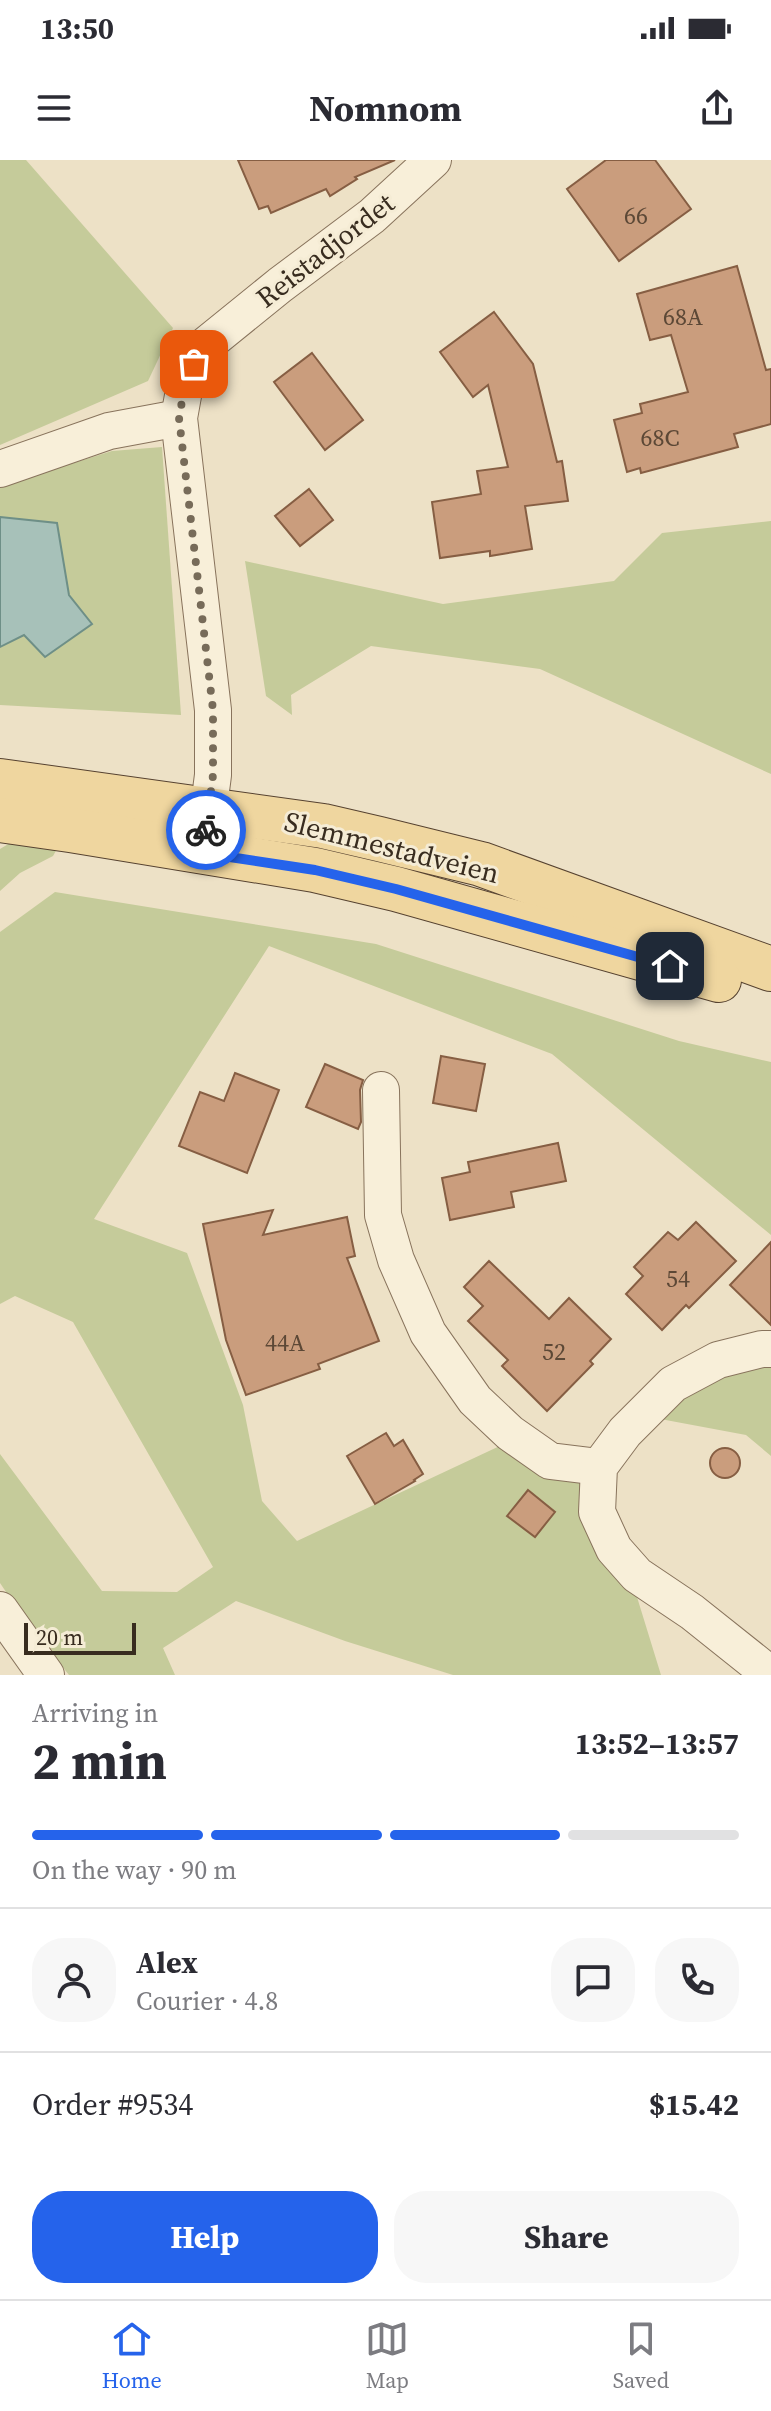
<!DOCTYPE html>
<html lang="en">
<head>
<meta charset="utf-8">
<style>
	:root { --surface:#fff; --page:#f7f7f7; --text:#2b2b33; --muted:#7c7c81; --line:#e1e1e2; --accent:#2563eb }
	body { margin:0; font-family:"Source Serif 4",serif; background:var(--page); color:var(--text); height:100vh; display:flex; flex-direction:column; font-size:30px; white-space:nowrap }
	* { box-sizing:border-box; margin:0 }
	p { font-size:26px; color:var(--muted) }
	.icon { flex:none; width:44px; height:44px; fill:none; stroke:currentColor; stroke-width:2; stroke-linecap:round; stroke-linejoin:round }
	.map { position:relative; height:1515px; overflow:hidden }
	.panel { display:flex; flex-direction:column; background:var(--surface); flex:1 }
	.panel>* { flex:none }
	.scale { position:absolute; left:24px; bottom:20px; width:112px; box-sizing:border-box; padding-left:8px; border:4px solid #382c1f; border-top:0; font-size:22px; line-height:28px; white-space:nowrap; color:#382c1f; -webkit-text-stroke:6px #f5ecd5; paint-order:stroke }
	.pin { position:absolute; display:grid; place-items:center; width:68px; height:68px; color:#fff; margin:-34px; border-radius:16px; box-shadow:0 4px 12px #0006 }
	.courier { position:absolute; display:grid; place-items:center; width:80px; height:80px; margin:-40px; border:6px solid #2563eb; border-radius:50%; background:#fff; color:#222; box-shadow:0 2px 10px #0007 }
	.overview em { font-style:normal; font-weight:700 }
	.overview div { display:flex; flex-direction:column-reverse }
	.overview { display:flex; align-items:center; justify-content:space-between; height:136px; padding:0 32px }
	h1 { font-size:52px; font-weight:700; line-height:60px }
	.bar { display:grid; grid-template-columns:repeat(4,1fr); gap:12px 8px; align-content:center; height:96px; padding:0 32px }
	.bar i { height:10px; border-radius:6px; background:var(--line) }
	.bar .active { background:var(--accent) }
	.bar p { grid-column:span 4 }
	.line { display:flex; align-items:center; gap:20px; padding:0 32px; border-top:2px solid var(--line) }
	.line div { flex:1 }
	.round { display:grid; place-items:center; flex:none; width:84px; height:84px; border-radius:32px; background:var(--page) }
	.button { display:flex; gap:16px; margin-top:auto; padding:16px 32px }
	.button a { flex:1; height:92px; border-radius:32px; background:var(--accent); color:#fff; font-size:32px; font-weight:700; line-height:92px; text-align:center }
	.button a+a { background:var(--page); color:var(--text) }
	.status { display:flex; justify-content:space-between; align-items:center; height:56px; padding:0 40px; background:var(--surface); direction:ltr }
	.status svg { height:22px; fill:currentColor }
	header { display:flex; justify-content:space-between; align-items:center; height:104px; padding:0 32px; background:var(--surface); font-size:36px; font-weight:700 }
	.tabs { display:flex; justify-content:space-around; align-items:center; height:112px; border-top:2px solid var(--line); background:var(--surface); font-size:22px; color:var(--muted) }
	.tabs a { display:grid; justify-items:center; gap:4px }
	.tabs .active { color:var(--accent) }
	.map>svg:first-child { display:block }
	.green { fill:#c5cb9a }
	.water { fill:#a7c1b9; stroke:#6e8f87; stroke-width:2 }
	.building { fill:#ca9d7d; stroke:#865e43; stroke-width:2 }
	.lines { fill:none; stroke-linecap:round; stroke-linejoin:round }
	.street-casing { stroke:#88735c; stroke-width:38 }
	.primary-casing { stroke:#564230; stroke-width:46 }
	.street { stroke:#f8efd9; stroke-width:36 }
	.primary { stroke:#efd69f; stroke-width:44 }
	.done { stroke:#776b59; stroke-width:8; stroke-dasharray:0 14.4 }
	.route { stroke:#2563eb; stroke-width:10 }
	.labels { text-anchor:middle; stroke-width:6; stroke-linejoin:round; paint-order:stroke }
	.number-label { font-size:24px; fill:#5c4836 }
	.street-label { font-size:28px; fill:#382c1f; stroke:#f5ecd5 }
</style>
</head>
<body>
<div class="status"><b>13:50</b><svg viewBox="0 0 49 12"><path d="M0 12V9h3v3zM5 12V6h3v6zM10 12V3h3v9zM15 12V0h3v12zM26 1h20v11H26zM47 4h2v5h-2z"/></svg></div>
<header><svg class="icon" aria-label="menu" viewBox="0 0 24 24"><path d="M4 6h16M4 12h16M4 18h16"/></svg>Nomnom<svg class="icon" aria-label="share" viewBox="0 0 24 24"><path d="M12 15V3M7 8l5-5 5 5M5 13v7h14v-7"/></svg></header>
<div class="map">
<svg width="771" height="1515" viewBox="0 0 771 1515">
	<rect width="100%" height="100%" fill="#ede1c6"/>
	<g class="green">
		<path d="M 0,0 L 26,0 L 173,168 L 148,221 L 0,285 Z"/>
		<path d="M 162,287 L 181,555 L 0,545 L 0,326 L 112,291 Z"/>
		<path d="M 771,361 L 771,614 L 540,509 L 371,486 L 291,535 L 292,555 L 266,536 L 245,401 L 443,444 L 614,421 L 662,373 Z"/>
		<path d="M 10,683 L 58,687 L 53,696 L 20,713 L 0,731 L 0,689 Z"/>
		<path d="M 55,732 L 376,784 L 679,881 L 771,902 L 771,1075 L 552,894 L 269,786 L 94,1059 L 187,1093 L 243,1245 L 262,1341 L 297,1381 L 504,1284 L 586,1292 L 626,1250 L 771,1178 L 771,1296 L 746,1275 L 655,1258 L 621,1293 L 609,1346 L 661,1515 L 453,1515 L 345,1481 L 236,1441 L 163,1488 L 175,1515 L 69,1515 L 27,1463 L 0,1423 L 0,1294 L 102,1431 L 177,1432 L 213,1407 L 73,1162 L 15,1136 L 0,1144 L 0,772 Z"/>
	</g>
	<path class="water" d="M 0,357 L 57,363 L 69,435 L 92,464 L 45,497 L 24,475 L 0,487 Z"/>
	<g class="building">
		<path d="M 238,0 L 395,0 L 355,17 L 357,19 L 330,36 L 326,29 L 271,53 L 268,46 L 259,49 Z"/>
		<path d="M 606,0 L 655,0 L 691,49 L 619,101 L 567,29 Z"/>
		<path d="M 737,106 L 766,210 L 771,209 L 771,264 L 734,274 L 738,287 L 641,313 L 640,308 L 627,312 L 614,260 L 642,253 L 640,244 L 688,232 L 671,175 L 650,180 L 637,134 Z"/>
		<path d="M 494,152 L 533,204 L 557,302 L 562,301 L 568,341 L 525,346 L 532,389 L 490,396 L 490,391 L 440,398 L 432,342 L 481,334 L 477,311 L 508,307 L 488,225 L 473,237 L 440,192 Z"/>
		<path d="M 312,193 L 363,260 L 325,290 L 274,222 Z"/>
		<path d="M 309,329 L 333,360 L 300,386 L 275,356 Z"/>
		<path d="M 441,896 L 485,904 L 476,951 L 433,943 Z"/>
		<path d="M 325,904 L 363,920 L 360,930 L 361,962 L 358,969 L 306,947 Z"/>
		<path d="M 235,913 L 279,930 L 247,1013 L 179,986 L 200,932 L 224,941 Z"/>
		<path d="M 558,983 L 566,1021 L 511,1032 L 514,1047 L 450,1060 L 442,1018 L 470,1012 L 468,1002 Z"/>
		<path d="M 273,1050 L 263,1075 L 347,1057 L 355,1096 L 347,1098 L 379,1181 L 318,1204 L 320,1209 L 246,1235 L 226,1180 L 203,1064 Z"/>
		<path d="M 696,1062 L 736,1101 L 689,1148 L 686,1145 L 662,1170 L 626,1134 L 643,1116 L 634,1107 L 668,1072 L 678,1080 Z"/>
		<path d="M 771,1082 L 771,1165 L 730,1125 Z"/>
		<path d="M 489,1101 L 549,1159 L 569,1138 L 611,1179 L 590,1201 L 593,1204 L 547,1251 L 502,1206 L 508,1200 L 468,1161 L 483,1146 L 464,1127 Z"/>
		<path d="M 386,1273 L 394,1286 L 403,1280 L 423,1314 L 414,1320 L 415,1321 L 375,1344 L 347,1296 Z"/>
		<circle cx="725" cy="1303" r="15"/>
		<path d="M 528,1330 L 555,1352 L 535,1377 L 507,1356 Z"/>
	</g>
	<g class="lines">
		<defs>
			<g id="street">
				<path d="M 0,309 L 109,271 L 179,258"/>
				<path d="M 205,677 L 213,615 L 213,550 L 179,258 L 186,219 L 201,189 L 280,125 L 372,56 L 433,0"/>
				<path d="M 381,930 L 383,1055 L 396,1100 L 428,1173 L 475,1240 L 510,1273 L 550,1301 L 599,1307"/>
				<path d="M 771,1189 L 762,1189 L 718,1200 L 673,1224 L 625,1272 L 599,1307 L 597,1352 L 614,1389 L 637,1415 L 692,1452 L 771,1515"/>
				<path d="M 0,1450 L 46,1515"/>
			</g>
			<g id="primary">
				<path d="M 0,621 L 323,666 L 379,679 L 481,704 L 771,809"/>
				<path d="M 0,660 L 70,670 L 315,710 L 396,729 L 719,820"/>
			</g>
		</defs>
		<use href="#street" class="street-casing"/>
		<use href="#primary" class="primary-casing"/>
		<use href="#street" class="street"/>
		<use href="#primary" class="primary"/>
	</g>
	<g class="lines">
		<path class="done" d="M 194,204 L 186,219 L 179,258 L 213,550 L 213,615 L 206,670"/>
		<path class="route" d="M 206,670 L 203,693 L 315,710 L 396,729 L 670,806"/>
	</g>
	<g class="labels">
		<g class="number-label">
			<text x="636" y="64">66</text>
			<text x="683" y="165">68A</text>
			<text x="660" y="286">68C</text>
			<text x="678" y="1127">54</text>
			<text x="285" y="1191">44A</text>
			<text x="554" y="1200">52</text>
		</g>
		<g class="street-label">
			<text transform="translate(325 90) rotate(-38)" y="10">Reistadjordet</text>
			<text transform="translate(392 687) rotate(14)" y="10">Slemmestadveien</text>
		</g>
	</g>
</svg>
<div class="scale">20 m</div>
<div class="pin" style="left:194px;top:204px;background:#ea580c"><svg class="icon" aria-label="bag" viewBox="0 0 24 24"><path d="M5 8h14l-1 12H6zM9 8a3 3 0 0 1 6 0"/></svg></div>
<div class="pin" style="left:670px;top:806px;background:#1f2937"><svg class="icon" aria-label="home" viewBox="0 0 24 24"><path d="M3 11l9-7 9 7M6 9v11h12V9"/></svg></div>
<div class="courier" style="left:206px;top:670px"><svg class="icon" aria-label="bike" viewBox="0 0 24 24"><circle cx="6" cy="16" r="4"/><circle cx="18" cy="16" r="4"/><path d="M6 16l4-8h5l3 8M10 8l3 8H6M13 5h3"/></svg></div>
</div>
<section class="panel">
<div class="overview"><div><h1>2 min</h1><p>Arriving in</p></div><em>13:52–13:57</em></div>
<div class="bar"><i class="active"></i><i class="active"></i><i class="active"></i><i></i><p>On the way · 90 m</p></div>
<div class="line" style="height:144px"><a class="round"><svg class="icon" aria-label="person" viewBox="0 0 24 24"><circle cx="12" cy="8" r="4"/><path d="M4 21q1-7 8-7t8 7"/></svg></a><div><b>Alex</b><p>Courier · 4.8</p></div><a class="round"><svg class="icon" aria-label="chat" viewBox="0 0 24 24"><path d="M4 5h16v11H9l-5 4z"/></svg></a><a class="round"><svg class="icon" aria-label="phone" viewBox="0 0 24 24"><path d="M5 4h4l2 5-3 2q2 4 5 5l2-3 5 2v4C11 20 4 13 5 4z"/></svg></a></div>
<div class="line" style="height:104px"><div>Order #9534</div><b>$15.42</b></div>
<div class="button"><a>Help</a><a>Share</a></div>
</section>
<nav class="tabs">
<a class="active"><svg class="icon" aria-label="home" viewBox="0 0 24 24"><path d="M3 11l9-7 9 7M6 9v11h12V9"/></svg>Home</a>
<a><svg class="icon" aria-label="map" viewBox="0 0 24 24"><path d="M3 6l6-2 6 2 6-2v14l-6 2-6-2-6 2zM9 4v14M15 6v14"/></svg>Map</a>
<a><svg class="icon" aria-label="saved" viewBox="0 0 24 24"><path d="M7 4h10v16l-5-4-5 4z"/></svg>Saved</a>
</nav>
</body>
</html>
